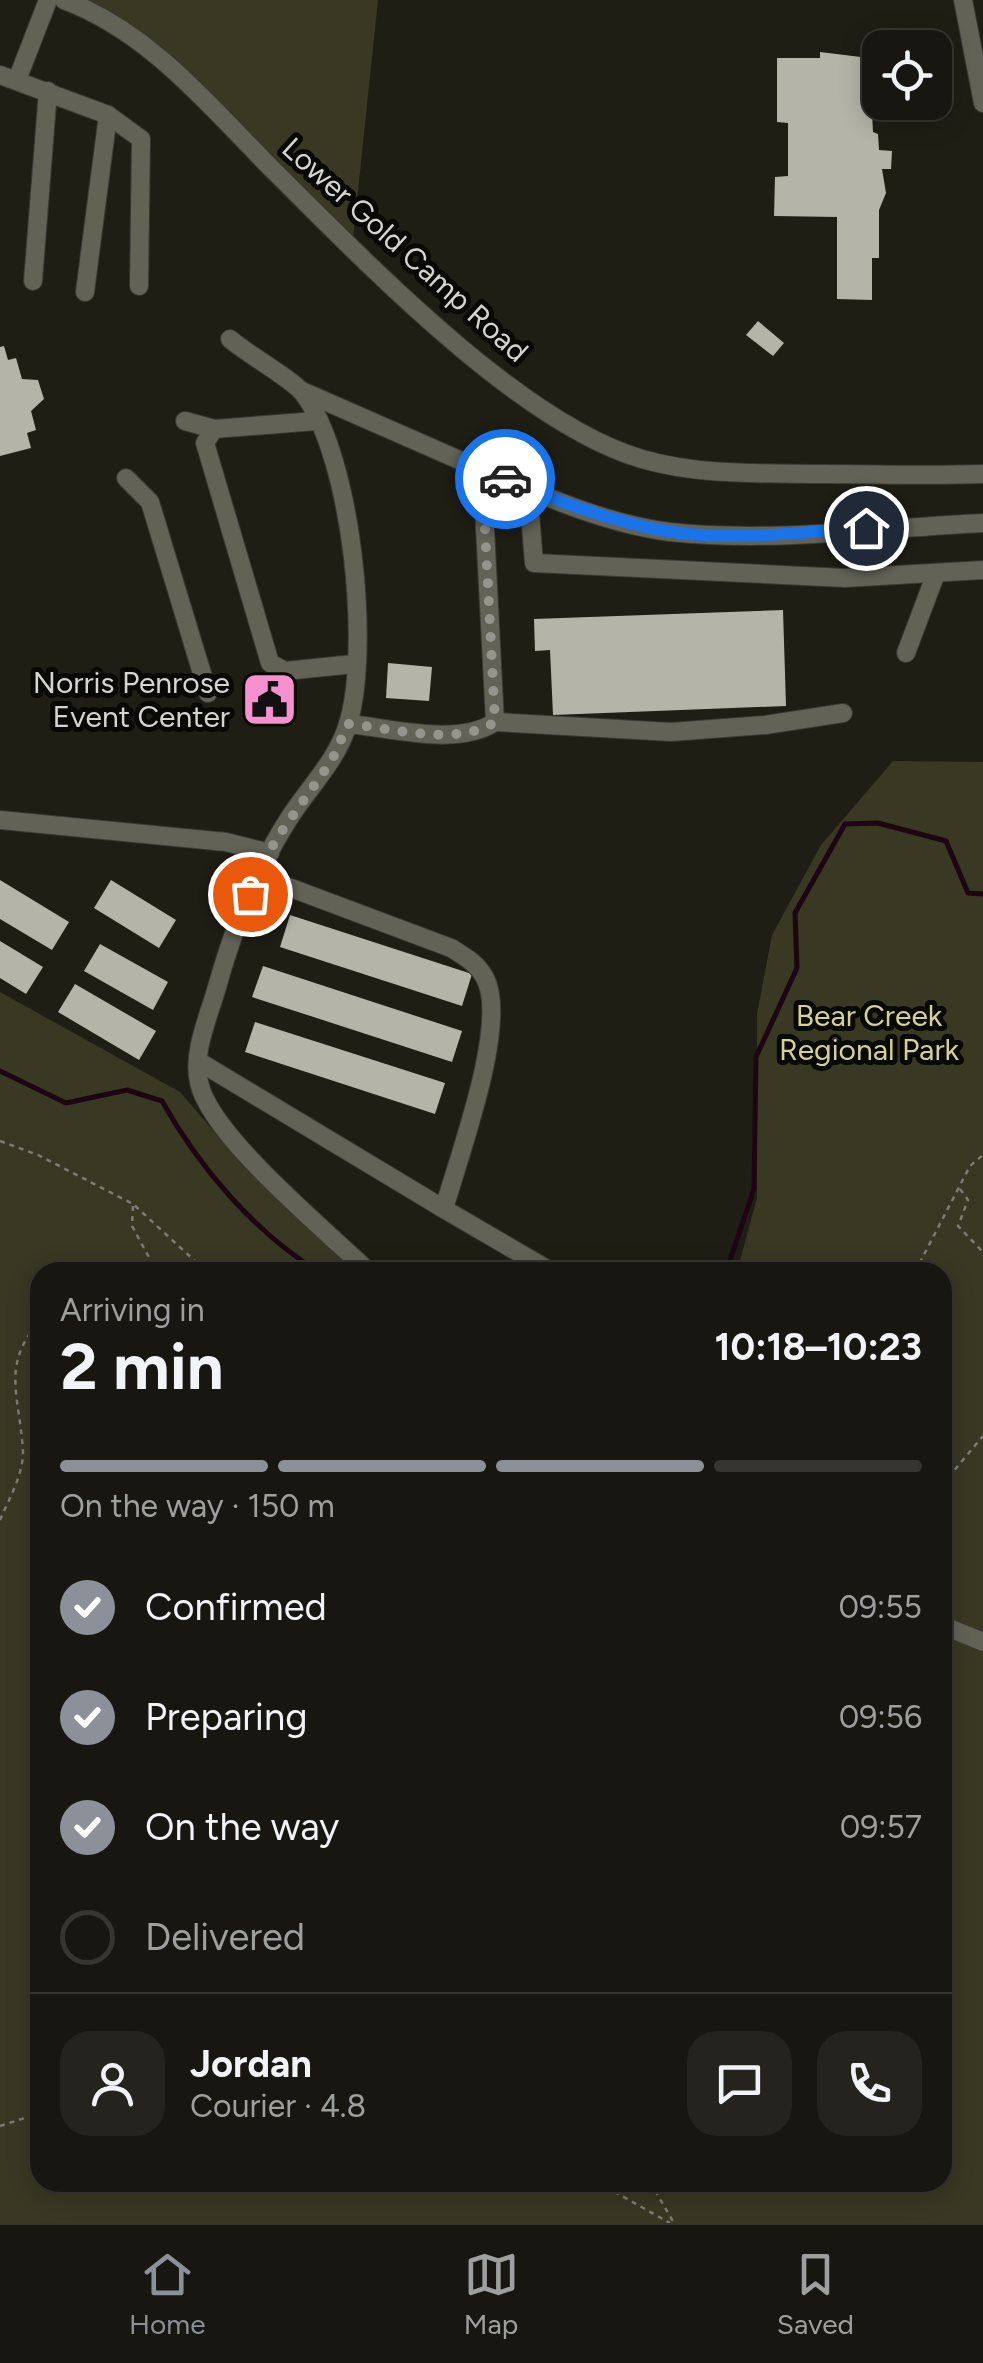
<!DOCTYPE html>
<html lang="en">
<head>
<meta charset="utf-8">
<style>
	:root { --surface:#171610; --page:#24231e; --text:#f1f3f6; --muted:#9e9f9f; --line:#363530; --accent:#8c9099 }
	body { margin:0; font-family:Figtree,sans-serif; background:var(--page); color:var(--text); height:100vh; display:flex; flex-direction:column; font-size:38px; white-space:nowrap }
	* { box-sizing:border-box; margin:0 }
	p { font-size:32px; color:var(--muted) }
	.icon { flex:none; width:55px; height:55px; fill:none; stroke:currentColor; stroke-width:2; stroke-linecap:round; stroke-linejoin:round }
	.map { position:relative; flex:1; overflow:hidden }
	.panel { position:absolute; left:30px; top:1262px; width:922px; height:930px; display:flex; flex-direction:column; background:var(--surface); border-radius:30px; box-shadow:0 5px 25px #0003,0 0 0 2px var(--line) }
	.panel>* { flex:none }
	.buttons { position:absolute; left:862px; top:30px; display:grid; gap:20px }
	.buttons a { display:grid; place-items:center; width:90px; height:90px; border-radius:20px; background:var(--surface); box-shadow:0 5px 25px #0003,0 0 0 2px var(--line); font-size:50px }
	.pin { position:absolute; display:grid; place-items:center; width:85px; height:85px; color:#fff; margin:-42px; border:5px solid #fff; border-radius:50%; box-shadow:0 2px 10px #0007 }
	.courier { position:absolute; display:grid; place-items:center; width:100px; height:100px; margin:-50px; border:8px solid #1a73e8; border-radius:50%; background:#fff; color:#222; box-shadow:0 2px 12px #0007 }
	.head em { font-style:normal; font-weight:700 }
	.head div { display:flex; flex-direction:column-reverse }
	.head { display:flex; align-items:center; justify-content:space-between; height:170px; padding:0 30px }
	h1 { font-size:65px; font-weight:700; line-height:75px }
	.bar { display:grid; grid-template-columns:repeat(4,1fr); gap:15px 10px; align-content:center; height:120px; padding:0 30px }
	.bar i { height:12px; border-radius:8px; background:var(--line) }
	.bar .active { background:var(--accent) }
	.bar p { grid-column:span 4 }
	.line { display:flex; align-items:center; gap:25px; padding:0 30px; border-top:2px solid var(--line) }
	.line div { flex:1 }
	.round { display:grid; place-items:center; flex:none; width:105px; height:105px; border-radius:30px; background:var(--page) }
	ol { padding:0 30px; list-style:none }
	li { display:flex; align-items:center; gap:30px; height:110px }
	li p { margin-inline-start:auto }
	li .icon { padding:10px; border-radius:50%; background:var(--accent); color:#fff; stroke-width:4 }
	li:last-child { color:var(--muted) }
	li i { width:55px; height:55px; border:5px solid var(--line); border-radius:50% }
	.menu { display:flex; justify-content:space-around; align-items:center; height:140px; border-top:2px solid var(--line); background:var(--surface); font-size:28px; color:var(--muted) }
	.menu a { display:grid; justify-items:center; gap:5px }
	.menu .active { color:var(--accent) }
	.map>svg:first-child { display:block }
	.green { fill:#393823 }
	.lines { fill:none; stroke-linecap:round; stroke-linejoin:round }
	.stream { stroke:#1d0514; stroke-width:5 }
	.building { fill:#b5b4a8 }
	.minor-casing { stroke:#3a3934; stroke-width:20 }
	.path { stroke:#7c7b74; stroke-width:2.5; stroke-dasharray:5 5; stroke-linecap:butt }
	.minor { stroke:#626257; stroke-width:18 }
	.done { stroke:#95948d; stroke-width:10; stroke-dasharray:0 18 }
	.route { stroke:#1a73e8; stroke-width:12 }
	.labels { text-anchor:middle; stroke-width:10; stroke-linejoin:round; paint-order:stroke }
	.street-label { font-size:30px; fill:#d5d4ce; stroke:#080805 }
	.poi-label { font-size:30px; fill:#d5d4ce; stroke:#080805; text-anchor:end }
	.park-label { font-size:30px; fill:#d5d093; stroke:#080805 }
</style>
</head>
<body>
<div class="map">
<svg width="983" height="2223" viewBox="0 0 983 2223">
	<rect width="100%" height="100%" fill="#1f1e15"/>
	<g class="green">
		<path d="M 49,0 L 378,0 L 352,248 L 165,62 L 105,19 Z"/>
		<path d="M 893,761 L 983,762 L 983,2223 L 0,2223 L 0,992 L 180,1092 L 229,1149 L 355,1272 L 40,1272 L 40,2182 L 942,2182 L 942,1272 L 737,1272 L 757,1198 L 757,1014 L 772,935 L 821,845 Z"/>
	</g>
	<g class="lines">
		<g class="stream">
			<path d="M 0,1071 L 66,1103 L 127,1090 L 162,1101 C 199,1167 254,1232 319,1272"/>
			<path d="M 726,1272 L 754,1189 L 756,1057 L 797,968 L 795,913 L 845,824 L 878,823 L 946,841 L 968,893 L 983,894"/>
		</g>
	</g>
	<g class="building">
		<path d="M 820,52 L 869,58 L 873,132 L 878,134 L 879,150 L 892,151 L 891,169 L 882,169 L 886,193 L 879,210 L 879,258 L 872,258 L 872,300 L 837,299 L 837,217 L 774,216 L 775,177 L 788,176 L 788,123 L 777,122 L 777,58 L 820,58 Z"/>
		<path d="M 758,321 L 784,343 L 773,356 L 746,335 Z"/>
		<path d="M 4,346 L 8,360 L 16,358 L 22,379 L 38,380 L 44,399 L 31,411 L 36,430 L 27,433 L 31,448 L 0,456 L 0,347 Z"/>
		<path d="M 783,610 L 786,706 L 553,715 L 550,650 L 535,651 L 534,619 Z"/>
		<path d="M 388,663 L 432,667 L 429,701 L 386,698 Z"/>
		<path d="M 0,880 L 69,922 L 52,950 L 0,919 Z"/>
		<path d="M 111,880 L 176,920 L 159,948 L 94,908 Z"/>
		<path d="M 290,915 L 472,974 L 462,1006 L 280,947 Z"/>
		<path d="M 0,941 L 43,967 L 26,994 L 0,978 Z"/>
		<path d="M 100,944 L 168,982 L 153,1010 L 84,971 Z"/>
		<path d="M 263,966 L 462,1031 L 452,1062 L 252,997 Z"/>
		<path d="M 75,984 L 156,1031 L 139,1060 L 58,1012 Z"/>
		<path d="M 255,1022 L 445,1083 L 435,1114 L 245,1052 Z"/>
	</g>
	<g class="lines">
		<defs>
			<g id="minor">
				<path d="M 64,0 C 148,31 208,104 269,166 C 361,257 518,423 642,459 C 700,476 764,473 824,474 C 877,474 930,476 983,474"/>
				<path d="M 963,0 L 983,103"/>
				<path d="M 0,75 L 108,115 L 141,139 L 139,286"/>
				<path d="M 17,80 L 48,0"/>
				<path d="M 33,281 L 48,91"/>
				<path d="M 85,292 L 108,115"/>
				<path d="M 230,339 C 247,354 292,379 303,393 C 352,457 371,648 348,724 C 337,761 308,788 288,820 C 256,870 233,930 217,987 C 209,1016 192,1052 199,1082 C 209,1135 328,1232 369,1272"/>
				<path d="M 302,391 L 482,470 L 495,722 C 457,747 392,728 348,724"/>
				<path d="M 185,421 L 214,429"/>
				<path d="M 316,421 L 214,429 L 205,443 L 270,663 L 285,671 L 354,664"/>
				<path d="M 482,470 C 542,495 605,524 670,532 C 772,543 880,528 983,523"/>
				<path d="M 126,478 L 150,502 L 208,693"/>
				<path d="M 528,489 L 534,563 L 845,578 L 983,570"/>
				<path d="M 906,653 L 935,576"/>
				<path d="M 495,722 L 671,732 L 765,725 L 843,713"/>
				<path d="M 0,820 L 226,842 L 270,853"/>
				<path d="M 198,1061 L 444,1209 C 458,1158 509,1023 485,978 C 477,963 464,956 451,948 L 259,876"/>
				<path d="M 444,1209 L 552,1272"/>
				<path d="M 942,1625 L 983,1642"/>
			</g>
		</defs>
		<use href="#minor" class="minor-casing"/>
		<g class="path">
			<path d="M 0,1141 L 38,1155 L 133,1204 L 207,1272"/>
			<path d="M 960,1189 L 968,1200 L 958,1226 L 983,1252"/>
			<path d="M 133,1206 L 132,1226 L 157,1272"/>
			<path d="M 915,1272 L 970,1166 L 983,1155"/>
			<path d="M 942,1485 L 983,1436"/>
			<path d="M 0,1520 C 9,1499 23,1475 23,1452 C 20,1396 0,1365 40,1321"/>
			<path d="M 0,2126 L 40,2113"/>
			<path d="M 597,2182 L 670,2223"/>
			<path d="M 650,2182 L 674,2223"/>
		</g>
		<use href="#minor" class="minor"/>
	</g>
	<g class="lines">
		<path class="done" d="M 250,894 L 275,841 L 332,760 L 348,724 C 392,728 457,747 495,722 L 482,470 L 505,479"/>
		<path class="route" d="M 505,479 C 557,501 610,521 666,531 C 730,542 801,532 866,528"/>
	</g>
	<defs>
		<symbol id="civic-square" viewBox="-11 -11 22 22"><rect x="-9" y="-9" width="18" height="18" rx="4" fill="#f690cf" stroke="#080805"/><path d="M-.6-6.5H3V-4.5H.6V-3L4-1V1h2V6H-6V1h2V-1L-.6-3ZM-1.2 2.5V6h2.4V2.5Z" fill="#111"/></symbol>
	</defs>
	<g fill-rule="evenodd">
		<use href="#civic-square" x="238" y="668" width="63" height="63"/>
	</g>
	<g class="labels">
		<g class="street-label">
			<text transform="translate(405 250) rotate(42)" y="10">Lower Gold Camp Road</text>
		</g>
		<g class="poi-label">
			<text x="230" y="693">Norris Penrose<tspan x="230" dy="34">Event Center</tspan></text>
		</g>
		<g class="park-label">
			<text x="869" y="1026">Bear Creek<tspan x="869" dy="34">Regional Park</tspan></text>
		</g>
	</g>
</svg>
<div class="buttons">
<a><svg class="icon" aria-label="locate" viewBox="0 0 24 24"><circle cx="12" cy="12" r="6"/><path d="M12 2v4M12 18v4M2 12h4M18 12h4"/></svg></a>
</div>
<div class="pin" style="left:250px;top:894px;background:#ea580c"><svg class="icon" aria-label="bag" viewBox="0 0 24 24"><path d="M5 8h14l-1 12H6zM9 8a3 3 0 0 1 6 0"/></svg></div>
<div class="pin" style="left:866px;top:528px;background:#1f2937"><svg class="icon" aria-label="home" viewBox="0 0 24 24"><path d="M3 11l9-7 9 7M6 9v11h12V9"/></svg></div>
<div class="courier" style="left:505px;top:479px"><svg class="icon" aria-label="car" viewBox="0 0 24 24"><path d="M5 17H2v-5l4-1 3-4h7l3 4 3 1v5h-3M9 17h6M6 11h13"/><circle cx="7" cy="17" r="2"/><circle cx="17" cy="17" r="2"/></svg></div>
<section class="panel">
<div class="head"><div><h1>2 min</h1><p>Arriving in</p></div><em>10:18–10:23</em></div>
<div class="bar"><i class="active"></i><i class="active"></i><i class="active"></i><i></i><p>On the way · 150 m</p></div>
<ol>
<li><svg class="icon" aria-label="check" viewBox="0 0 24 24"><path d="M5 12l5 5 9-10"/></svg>Confirmed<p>09:55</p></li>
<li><svg class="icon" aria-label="check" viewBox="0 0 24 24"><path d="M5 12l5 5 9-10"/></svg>Preparing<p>09:56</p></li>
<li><svg class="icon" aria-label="check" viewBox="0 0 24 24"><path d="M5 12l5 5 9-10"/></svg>On the way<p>09:57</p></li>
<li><i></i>Delivered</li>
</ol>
<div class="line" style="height:180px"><a class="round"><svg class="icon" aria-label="person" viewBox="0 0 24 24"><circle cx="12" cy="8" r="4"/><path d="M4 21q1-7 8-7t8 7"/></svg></a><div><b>Jordan</b><p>Courier · 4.8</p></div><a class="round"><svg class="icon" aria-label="chat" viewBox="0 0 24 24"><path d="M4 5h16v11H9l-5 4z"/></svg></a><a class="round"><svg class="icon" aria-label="phone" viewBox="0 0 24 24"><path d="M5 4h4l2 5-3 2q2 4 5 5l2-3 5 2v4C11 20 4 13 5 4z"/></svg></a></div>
</section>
</div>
<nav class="menu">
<a class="active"><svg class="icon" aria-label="home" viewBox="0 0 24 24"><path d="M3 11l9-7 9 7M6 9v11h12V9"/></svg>Home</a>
<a><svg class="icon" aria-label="map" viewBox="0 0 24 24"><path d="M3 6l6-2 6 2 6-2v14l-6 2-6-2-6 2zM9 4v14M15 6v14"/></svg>Map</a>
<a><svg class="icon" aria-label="saved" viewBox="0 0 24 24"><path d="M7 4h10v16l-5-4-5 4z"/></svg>Saved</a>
</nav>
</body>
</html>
